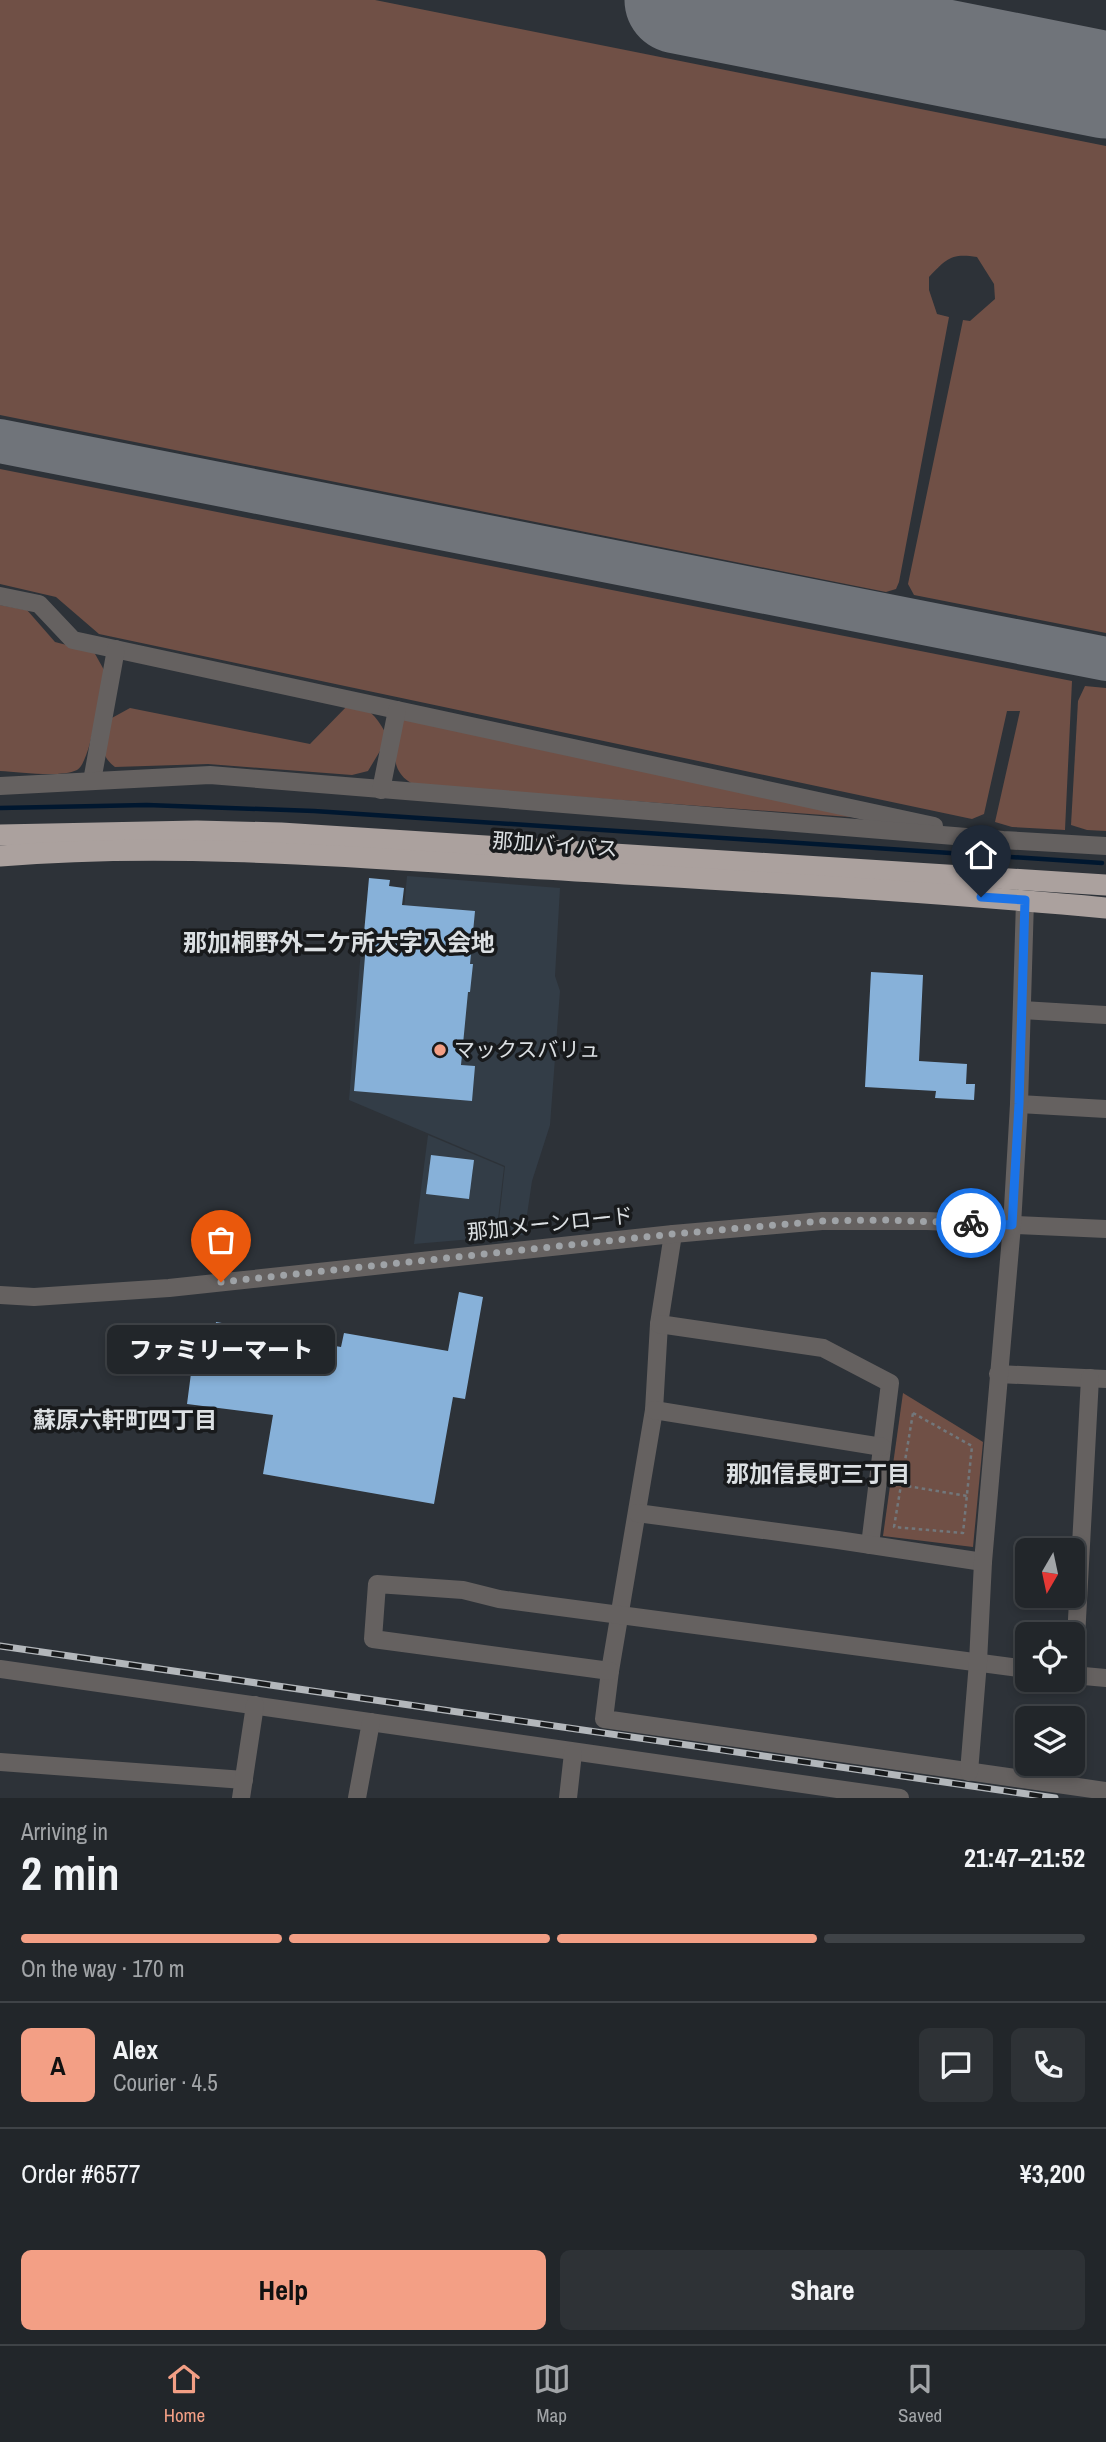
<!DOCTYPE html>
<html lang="en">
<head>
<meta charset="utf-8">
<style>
	:root { --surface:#22262a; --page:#2e3236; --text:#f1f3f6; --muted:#a2a5a8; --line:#3f4347; --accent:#f39f85 }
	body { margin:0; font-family:"Archivo Narrow","Noto Sans JP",sans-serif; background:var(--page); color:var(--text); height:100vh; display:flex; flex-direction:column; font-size:26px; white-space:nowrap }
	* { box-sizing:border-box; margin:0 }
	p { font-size:23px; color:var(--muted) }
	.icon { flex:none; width:38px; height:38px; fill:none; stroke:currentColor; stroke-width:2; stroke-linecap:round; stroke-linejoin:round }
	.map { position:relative; height:1798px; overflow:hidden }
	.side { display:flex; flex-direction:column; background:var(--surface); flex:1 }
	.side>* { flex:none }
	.needle { width:46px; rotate:189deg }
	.buttons { position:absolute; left:1015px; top:1538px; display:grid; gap:14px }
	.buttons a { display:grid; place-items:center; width:70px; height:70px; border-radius:10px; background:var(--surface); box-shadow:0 4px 10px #0003,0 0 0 2px var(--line); font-size:35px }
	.pin { position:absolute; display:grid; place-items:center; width:60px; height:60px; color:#fff; margin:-72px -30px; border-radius:50% 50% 50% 0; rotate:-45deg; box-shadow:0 0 7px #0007 }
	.pin .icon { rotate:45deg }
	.courier { position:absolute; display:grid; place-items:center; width:70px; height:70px; margin:-35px; border:5px solid #1a73e8; border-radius:50%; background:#fff; color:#222; box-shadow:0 2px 9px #0007 }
	.bubble { position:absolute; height:49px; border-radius:10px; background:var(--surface); box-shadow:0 4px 10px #0003,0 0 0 2px var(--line); font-size:23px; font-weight:800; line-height:49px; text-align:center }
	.overview em { font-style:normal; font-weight:800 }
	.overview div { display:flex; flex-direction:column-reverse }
	.overview { display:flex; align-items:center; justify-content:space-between; height:119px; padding:0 21px }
	h1 { font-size:46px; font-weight:800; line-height:52px }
	.bar { display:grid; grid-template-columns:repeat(4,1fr); gap:10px 7px; align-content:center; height:84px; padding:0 21px }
	.bar i { height:9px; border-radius:5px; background:var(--line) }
	.bar .current { background:var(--accent) }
	.bar p { grid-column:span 4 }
	.line { display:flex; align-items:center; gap:18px; padding:0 21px; border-top:2px solid var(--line) }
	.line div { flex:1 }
	.round { display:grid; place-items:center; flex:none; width:74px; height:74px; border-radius:10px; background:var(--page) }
	.action { display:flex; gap:14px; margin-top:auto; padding:14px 21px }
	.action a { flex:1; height:80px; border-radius:10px; background:var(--accent); color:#111; font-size:28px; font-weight:800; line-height:80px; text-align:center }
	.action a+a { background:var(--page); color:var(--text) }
	.menu { display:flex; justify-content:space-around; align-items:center; height:98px; border-top:2px solid var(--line); background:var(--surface); font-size:19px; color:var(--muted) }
	.menu a { display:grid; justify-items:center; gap:4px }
	.menu .current { color:var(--accent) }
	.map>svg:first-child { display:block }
	.built { fill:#333d47 }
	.green { fill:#705046 }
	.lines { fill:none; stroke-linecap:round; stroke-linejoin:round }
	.stream { stroke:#00172f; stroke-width:4.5 }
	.taxiway { stroke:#70747a; stroke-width:44 }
	.runway { stroke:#70747a; stroke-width:107 }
	.building { fill:#87b1d9 }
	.path { stroke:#72777b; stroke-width:2.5; stroke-dasharray:3.5 3.5; stroke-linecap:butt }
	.minor { stroke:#656160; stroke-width:18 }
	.highway { stroke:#aba19e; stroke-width:21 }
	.rail-casing { stroke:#b3b7bb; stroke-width:7 }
	.rail { stroke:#181a1c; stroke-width:4.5; stroke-dasharray:13; stroke-linecap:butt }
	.done { stroke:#9fa3a7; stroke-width:7; stroke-dasharray:0 12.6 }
	.route { stroke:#1a73e8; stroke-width:9 }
	.poi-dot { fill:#f39f85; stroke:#181a1c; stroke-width:2.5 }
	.labels { text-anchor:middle; stroke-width:7; stroke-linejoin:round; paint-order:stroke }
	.street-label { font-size:21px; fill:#dce0e3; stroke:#181a1c }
	.poi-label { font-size:21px; fill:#dce0e3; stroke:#181a1c; text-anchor:start }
	.neighbourhood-label { font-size:23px; font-weight:bold; fill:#dce0e3; stroke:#181a1c }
	.quarter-label { font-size:24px; font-weight:bold; fill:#dce0e3; stroke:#181a1c }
</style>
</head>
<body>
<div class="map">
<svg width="1106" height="1798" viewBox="0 0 1106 1798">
	<rect width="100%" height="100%" fill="#2d3238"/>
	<g class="built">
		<path d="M 407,876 L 560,888 L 555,976 L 560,991 L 550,1125 L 532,1181 L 524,1235 L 497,1238 L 505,1166 L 349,1100 L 361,949 L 400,952 Z"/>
		<path d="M 428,1135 L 504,1167 L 496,1237 L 414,1244 Z"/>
	</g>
	<g class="green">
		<path d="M 0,0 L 375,0 L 1106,146 L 1106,633 L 914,595 L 908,584 L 963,320 L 970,321 L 995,299 L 994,284 L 977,257 C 950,253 947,259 929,277 L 929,290 L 937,314 L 949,317 L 899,582 L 896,589 L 886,592 L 0,415 Z"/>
		<path d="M 0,469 L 1072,681 L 1065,830 L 1012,827 L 995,822 L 1020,711 L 1007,711 L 984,814 L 972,819 L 99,634 L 56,597 L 0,584 Z"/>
		<path d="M 0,605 L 27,610 L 55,642 L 94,652 L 104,670 C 100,688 92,761 77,770 C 60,778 20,772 0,771 Z"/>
		<path d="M 1085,686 L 1106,688 L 1106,831 L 1087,830 L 1071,825 L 1078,701 Z"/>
		<path d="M 351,702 C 368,707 376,716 385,732 L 383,746 L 368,771 L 352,775 L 208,764 L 115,767 C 96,753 105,739 110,719 L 130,708 L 310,744 Z"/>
		<path d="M 401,716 L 891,820 L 415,785 C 385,771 396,743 401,716 Z"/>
		<path d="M 903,1393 L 983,1442 L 973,1547 L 883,1536 Z"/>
	</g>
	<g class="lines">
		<path class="stream" d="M 0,808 L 147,805 L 314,811 L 1102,863"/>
		<path class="taxiway" d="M 0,441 L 1106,659"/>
		<path class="runway" d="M 678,0 L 1106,85"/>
	</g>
	<g class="building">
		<path d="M 369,878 L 390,880 L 389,886 L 404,888 L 402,905 L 475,911 L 470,964 L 473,964 L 470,992 L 468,992 L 461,1065 L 475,1066 L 472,1101 L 354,1091 L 366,944 L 363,944 Z"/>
		<path d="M 871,972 L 923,975 L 919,1061 L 967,1064 L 966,1084 L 975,1084 L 974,1100 L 935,1098 L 936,1091 L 865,1087 Z"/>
		<path d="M 431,1155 L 474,1160 L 469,1199 L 426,1194 Z"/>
		<path d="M 459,1292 L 483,1297 L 465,1399 L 453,1397 L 434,1504 L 263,1474 L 273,1415 L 187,1404 L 193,1358 L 211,1360 L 216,1322 L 251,1328 L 245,1365 L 281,1369 L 287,1338 L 341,1347 L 344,1333 L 448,1351 Z"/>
	</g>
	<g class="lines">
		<g class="path">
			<path d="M 913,1413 L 972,1446 L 963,1533 L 894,1527 Z"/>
			<path d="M 901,1485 L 967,1496"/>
		</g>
		<g class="minor">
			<path d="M 0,596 L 39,604 L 73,640 L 934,826"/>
			<path d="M 92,781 L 116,649"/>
			<path d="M 0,786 L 210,775 L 1003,840 L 1106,846"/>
			<path d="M 381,790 L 397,710"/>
			<path d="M 1022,1010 L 1106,1015"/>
			<path d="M 1019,1104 L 1106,1109"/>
			<path d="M 673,1234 L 659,1324 L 654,1410 L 610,1671 L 604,1719 L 1106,1791"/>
			<path d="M 0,1295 L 34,1297 L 169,1288 L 673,1234 L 822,1221 L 927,1221 L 1106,1229"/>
			<path d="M 659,1324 L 823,1348 L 890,1383 L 870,1545"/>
			<path d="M 998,1374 L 1106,1379"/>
			<path d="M 654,1410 L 882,1447"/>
			<path d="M 637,1513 L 838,1540 L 983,1562"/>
			<path d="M 0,1669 L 900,1798"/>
			<path d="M 610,1671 L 373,1639 L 377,1584 L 463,1590 L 499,1599 L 1027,1669"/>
			<path d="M 1073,1675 L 1106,1678"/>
			<path d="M 1074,1675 L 1090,1378"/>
			<path d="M 0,1762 L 244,1780"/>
			<path d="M 969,1772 L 978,1662 L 983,1562 L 1012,1225 L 1019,1104 L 1025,900"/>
			<path d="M 241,1798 L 255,1705"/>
			<path d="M 357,1798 L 371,1722"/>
			<path d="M 568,1798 L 573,1753"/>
		</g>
		<g class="highway">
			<path d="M 0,835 L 197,831 L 281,833 L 1106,885"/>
			<path d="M 0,856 C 176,842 353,857 528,868 C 721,880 914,890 1106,908"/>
		</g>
		<defs>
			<path id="rail" d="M 0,1646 L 1055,1798"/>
		</defs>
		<use href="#rail" class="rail-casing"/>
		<use href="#rail" class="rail"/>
	</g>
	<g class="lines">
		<path class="done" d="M 221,1282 L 673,1234 L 822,1221 L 883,1220 L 971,1223"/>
		<path class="route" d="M 971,1223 L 1012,1225 L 1019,1104 L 1025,900 L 981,897"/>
	</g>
	<circle class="poi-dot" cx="440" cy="1050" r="7"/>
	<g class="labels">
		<g class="street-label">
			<text transform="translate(555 845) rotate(4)" y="7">那加バイパス</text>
			<text transform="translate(550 1224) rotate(-6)" y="7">那加メーンロード</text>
		</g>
		<g class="poi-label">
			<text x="454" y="1057">マックスバリュ</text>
		</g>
		<g class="neighbourhood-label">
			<text x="125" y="1428">蘇原六軒町四丁目</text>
			<text x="818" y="1482">那加信長町三丁目</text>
		</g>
		<g class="quarter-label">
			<text x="339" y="951">那加桐野外二ケ所大字入会地</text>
		</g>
	</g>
</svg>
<div class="buttons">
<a><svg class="needle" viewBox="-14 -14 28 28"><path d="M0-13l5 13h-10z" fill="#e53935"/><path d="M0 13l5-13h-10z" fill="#a2a5a8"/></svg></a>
<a><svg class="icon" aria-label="locate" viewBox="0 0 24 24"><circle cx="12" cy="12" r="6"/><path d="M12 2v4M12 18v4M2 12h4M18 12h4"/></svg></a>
<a><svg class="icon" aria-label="layers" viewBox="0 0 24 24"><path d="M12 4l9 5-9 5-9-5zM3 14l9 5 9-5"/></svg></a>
</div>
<div class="pin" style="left:221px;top:1282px;background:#ea580c"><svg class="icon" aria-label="bag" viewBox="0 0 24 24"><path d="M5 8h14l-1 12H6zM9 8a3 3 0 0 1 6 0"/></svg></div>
<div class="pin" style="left:981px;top:897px;background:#1f2937"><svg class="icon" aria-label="home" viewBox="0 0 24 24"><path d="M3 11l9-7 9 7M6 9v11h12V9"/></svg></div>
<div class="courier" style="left:971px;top:1223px"><svg class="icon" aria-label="bike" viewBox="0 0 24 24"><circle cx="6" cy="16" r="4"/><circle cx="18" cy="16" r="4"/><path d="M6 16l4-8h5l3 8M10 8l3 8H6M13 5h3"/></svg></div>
<div class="bubble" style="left:107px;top:1325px;width:228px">ファミリーマート</div>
</div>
<section class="side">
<div class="overview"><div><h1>2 min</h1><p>Arriving in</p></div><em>21:47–21:52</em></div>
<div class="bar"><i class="current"></i><i class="current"></i><i class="current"></i><i></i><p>On the way · 170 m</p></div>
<div class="line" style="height:126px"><b class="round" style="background:var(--accent);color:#111">A</b><div><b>Alex</b><p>Courier · 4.5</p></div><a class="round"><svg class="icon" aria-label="chat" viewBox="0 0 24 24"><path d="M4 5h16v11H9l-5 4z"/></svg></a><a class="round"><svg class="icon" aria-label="phone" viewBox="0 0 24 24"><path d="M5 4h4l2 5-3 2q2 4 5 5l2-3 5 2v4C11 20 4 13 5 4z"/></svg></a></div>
<div class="line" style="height:91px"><div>Order #6577</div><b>¥3,200</b></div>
<div class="action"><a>Help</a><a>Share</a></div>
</section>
<nav class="menu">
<a class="current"><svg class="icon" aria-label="home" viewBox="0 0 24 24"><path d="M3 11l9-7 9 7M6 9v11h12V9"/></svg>Home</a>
<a><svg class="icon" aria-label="map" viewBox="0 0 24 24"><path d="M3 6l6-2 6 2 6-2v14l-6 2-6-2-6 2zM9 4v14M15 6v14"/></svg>Map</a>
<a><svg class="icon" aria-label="saved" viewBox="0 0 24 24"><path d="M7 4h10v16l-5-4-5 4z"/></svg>Saved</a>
</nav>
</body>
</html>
